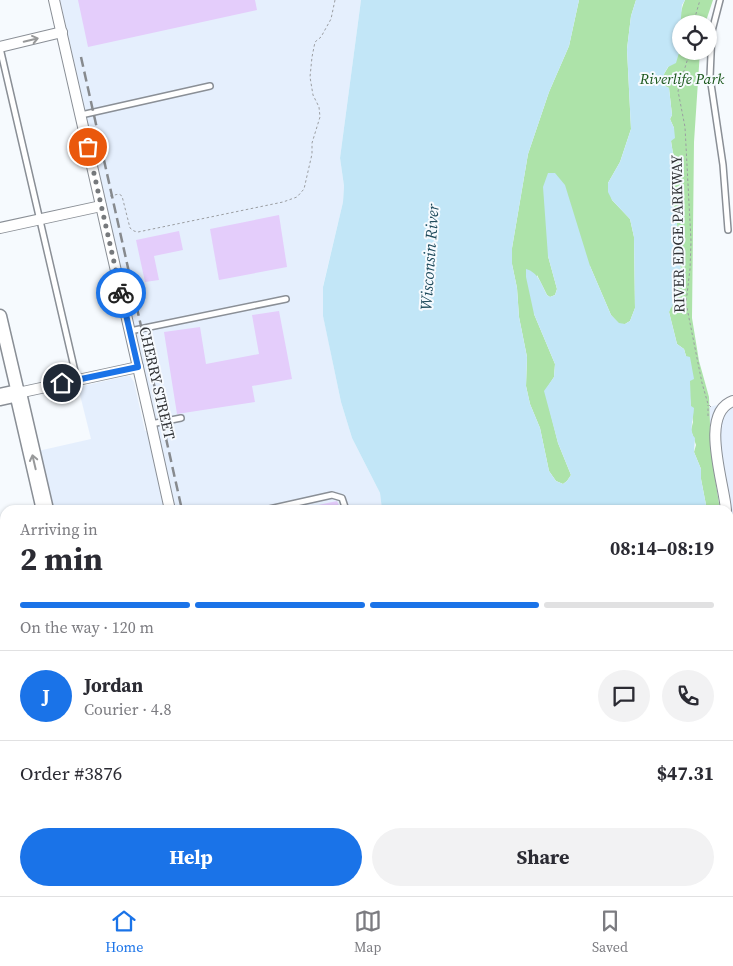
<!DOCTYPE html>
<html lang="en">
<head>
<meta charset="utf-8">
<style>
	:root { --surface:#fff; --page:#f2f2f3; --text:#2b2b33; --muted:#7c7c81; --line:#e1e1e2; --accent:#1a73e8 }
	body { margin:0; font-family:"Source Serif 4",serif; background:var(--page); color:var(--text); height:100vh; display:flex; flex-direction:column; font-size:19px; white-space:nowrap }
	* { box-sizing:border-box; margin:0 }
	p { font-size:16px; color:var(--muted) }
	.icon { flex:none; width:28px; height:28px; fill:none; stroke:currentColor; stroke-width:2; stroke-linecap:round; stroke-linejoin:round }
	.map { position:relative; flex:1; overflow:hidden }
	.panel { position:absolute; left:0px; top:505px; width:734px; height:391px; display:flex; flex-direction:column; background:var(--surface); border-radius:15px 15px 0 0; box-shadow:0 1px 4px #0004 }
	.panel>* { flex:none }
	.controls { position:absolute; left:672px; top:15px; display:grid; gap:10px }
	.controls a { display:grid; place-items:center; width:45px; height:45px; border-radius:50%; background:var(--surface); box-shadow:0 1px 4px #0004; font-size:25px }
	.pin { position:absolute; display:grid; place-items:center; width:42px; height:42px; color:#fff; margin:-21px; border:2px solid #fff; border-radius:50%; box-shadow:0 1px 5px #0007 }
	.courier { position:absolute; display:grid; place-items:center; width:50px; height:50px; margin:-25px; border:4px solid #1a73e8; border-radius:50%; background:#fff; color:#222; box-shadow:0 1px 6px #0007 }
	.overview em { font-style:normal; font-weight:700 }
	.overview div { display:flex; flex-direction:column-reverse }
	.overview { display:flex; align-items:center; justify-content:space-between; height:85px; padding:0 20px }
	h1 { font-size:32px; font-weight:700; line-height:38px }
	.bar { display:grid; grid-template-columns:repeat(4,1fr); gap:8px 5px; align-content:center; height:60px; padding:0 20px }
	.bar i { height:6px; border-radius:4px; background:var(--line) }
	.bar .on { background:var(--accent) }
	.bar p { grid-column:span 4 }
	.line { display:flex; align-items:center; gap:12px; padding:0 20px; border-top:1px solid var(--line) }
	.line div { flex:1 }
	.round { display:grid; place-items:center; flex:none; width:52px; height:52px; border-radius:26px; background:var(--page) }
	.action { display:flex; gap:10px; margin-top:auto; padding:10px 20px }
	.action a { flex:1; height:58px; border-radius:30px; background:var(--accent); color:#fff; font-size:20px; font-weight:700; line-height:58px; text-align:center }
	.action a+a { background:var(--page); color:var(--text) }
	.tabs { display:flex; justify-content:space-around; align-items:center; height:70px; border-top:1px solid var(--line); background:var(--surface); font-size:14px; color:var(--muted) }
	.tabs a { display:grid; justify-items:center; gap:2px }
	.tabs .on { color:var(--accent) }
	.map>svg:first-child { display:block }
	.built { fill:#e5effd }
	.green { fill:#ade3a9 }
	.water { fill:#c2e6f7 }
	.building { fill:#e4cdfb }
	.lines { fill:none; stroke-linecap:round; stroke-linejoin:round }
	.service-casing { stroke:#8a8f96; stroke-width:8 }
	.minor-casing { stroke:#8a8f96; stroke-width:12 }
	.tertiary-casing { stroke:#8a8f96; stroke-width:15 }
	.primary-casing { stroke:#8a8f96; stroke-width:19 }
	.path { stroke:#9b9ea2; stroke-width:1; stroke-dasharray:2.5 2.5; stroke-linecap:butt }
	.service { stroke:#fff; stroke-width:5 }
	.minor { stroke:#fff; stroke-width:10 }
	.tertiary { stroke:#fff; stroke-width:12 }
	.primary { stroke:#fff; stroke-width:16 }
	.rail { stroke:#878a8e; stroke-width:2.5; stroke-dasharray:10 5; stroke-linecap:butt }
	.oneway { stroke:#98999a }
	.done { stroke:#76797c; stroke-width:5; stroke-dasharray:0 9 }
	.route { stroke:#1a73e8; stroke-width:6 }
	.labels { text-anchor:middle; stroke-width:4; stroke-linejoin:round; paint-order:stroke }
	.park-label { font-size:15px; font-style:italic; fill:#185619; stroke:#f6fafe }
	.street-label { font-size:15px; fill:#313336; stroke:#f6fafe }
	.water-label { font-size:16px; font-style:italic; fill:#204c5d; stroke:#f6fafe }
</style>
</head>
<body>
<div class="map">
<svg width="733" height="896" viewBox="0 0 733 896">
	<rect width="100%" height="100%" fill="#f6fafe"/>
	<g class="built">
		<path d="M 60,0 L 361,0 L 340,158 L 344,186 L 343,202 L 323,286 L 323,315 L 341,402 L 352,438 L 380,493 L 382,510 L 52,510 L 38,451 L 91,439 L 78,387 L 127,376 L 130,376 L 134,382 L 145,431 L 157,428 Z"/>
		<path d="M 733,401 L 733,677 L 729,662 L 729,510 L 720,510 L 711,452 L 709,407 Z"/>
		<path d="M 135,891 L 555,891 L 556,896 L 136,896 Z"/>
	</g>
	<g class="green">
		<path d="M 579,0 L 636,0 L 631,16 L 627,49 L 631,129 L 620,162 L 608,183 L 612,200 L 630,219 L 634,237 L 635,308 L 630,321 L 625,324 L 619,324 L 611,315 L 590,266 L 548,256 L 557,289 L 555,295 L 550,297 L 547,295 L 537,275 L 534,314 L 555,364 L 554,377 L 545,391 L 558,443 L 571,475 L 567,481 L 563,484 L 556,481 L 549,471 L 540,428 L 530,404 L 526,386 L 527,357 L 519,317 L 517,288 L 512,264 L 512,248 L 528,154 L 549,92 L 569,46 Z"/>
		<path d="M 685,0 L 713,0 L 705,24 L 681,24 L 681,42 C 679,29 679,12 685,0 Z"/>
		<path d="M 681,46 L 681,51 L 700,51 L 694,142 L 692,318 L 699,361 L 709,397 L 711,452 L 720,510 L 707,510 L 701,479 L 701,469 L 694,452 L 696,445 L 691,430 L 693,422 L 690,398 L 690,381 L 686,356 L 684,349 L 677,344 L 669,312 L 675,291 L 672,287 L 681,272 L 679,256 L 680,242 L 672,196 L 672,176 L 676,173 L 671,141 L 674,128 L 670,119 L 672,115 L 669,88 L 665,86 L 664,74 Z"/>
		<path d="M 729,662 L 733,677 L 733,727 L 729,713 Z"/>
	</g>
	<g class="water">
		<path d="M 361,0 L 579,0 L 569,46 L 549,92 L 528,154 L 512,248 L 512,264 L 517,288 L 519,317 L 527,357 L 526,386 L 530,404 L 540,428 L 549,471 L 556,481 L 563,484 L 567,481 L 571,475 L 558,443 L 544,391 L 554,377 L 555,364 L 534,314 L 526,277 L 526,269 C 538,272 542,285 547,295 L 550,297 L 555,295 L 557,289 L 548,256 L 543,187 L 548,173 L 555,173 L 565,185 L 590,266 L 611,315 L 619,323 L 625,324 L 630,321 L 635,308 L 634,237 L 630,219 L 612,200 L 608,192 L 608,183 L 620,162 L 631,129 L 627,49 L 631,16 L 636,0 L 685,0 L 682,5 L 680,30 L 681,46 L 676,63 L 668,67 L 664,74 L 665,86 L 669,88 L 672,115 L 670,119 L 674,128 L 675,138 L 671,141 L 676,173 L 672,176 L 672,196 L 680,242 L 679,256 L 681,272 L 672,287 C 680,300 674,301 669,312 L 677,344 L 684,349 L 686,356 L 690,357 L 694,379 L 690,381 L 691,406 L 694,408 C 694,417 688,431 695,438 L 694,452 L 701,469 L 701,479 L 707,510 L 382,510 L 380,493 L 352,438 L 341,402 L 323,316 L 323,287 L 343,202 L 344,186 L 340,158 Z"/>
		<path d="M 729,713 L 733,727 L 733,896 L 556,896 L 555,891 L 729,891 Z"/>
	</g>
	<g class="building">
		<path d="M 78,0 L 255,0 L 257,10 L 88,47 Z"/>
		<path d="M 279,215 L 287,267 L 219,280 L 210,229 Z"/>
		<path d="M 179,231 L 183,250 L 154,256 L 159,280 L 145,282 L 136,240 Z"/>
		<path d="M 279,311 L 292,379 L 252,386 L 255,402 L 177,414 L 164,332 L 200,327 L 206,364 L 259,354 L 252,315 Z"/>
		<path d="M 337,501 L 341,510 L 310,510 L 309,507 Z"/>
	</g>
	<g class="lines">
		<defs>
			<g id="service">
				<path d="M 720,0 L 712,31 L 710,77 L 723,165 L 728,230"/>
				<path d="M 0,48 L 77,380"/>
				<path d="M 81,115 L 210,86"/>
				<path d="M 130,331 L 286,299"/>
				<path d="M 151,424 L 181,418"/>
				<path d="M 265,510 L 332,495 L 342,498 L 346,510"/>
				<path d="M 0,584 L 5,606"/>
				<path d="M 66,891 L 67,896"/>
				<path d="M 270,891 L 271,896"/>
				<path d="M 399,891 L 400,896"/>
				<path d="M 432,891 L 433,896"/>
			</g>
			<g id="minor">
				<path d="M 54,0 L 151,424 L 170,510"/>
				<path d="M 0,47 L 62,32"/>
				<path d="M 0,228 L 101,206"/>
				<path d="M 18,393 L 138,367"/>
				<path d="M 726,510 C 724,482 699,413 733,401"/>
				<path d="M 0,568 L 5,567"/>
				<path d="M 729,637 L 733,654"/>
				<path d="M 0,766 L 5,765"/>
				<path d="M 0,869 L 5,891"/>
			</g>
			<path id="tertiary" d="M 0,316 L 18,393"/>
			<g id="primary">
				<path d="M 0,397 L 18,393 L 45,510"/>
				<path d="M 130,891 L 131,896"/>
			</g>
		</defs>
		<use href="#service" class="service-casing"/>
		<use href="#minor" class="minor-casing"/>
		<use href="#tertiary" class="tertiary-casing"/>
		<use href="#primary" class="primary-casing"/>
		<g class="path">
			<path d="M 693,24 L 700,0"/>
			<path d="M 690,51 L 678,91 L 685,127 L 691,241 L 690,269 L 686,303 L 702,383 L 708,404 L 712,408"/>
			<path d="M 110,196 L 119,194 L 122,196 L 130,228 L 134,231 L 138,232 L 283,202 L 297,197 L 304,189 L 312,154 L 312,143 L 320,117 L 319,107 L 313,95 L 310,77 L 312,57 L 315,42 L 321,37 L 331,19 L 335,0"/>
			<path d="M 708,416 L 708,405"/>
			<path d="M 729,691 L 733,707"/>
		</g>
		<use href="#service" class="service"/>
		<use href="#minor" class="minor"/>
		<use href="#tertiary" class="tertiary"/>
		<use href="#primary" class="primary"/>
		<g class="rail">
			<path d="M 81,57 L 182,510"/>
			<path d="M 248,891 L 250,896"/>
		</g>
	</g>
	<defs><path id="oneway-shaft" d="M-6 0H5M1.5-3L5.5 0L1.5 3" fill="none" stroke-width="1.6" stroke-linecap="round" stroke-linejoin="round" transform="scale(1.25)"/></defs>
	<g class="oneway">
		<use href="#oneway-shaft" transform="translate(31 40) rotate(-13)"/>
		<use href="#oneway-shaft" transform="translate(34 462) rotate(-103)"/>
	</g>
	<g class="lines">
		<path class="done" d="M 88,147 L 121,293"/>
		<path class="route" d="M 62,383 L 138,367 L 121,293"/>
	</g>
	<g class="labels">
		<g class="park-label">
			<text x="682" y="84">Riverlife Park</text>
		</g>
		<g class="street-label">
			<text transform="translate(678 234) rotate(-91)" y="5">RIVER EDGE PARKWAY</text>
			<text transform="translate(157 383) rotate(77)" y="5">CHERRY STREET</text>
		</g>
		<g class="water-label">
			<text transform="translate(429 257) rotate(-86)" y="6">Wisconsin River</text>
		</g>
	</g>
</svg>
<div class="controls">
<a><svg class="icon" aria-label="locate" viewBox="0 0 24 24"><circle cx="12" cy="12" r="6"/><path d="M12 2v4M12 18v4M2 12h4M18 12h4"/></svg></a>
</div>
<div class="pin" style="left:88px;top:147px;background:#ea580c"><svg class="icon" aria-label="bag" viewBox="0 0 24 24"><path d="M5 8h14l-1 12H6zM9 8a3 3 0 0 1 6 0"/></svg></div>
<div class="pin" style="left:62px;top:383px;background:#1f2937"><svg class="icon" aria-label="home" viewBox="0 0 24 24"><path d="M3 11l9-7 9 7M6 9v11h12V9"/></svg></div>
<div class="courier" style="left:121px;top:293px"><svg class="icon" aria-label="bike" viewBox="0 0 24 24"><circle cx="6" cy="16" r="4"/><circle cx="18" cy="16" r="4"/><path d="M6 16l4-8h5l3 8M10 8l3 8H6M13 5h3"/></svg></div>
<section class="panel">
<div class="overview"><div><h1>2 min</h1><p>Arriving in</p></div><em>08:14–08:19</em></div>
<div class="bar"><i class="on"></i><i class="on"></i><i class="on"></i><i></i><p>On the way · 120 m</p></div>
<div class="line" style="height:90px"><b class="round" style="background:var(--accent);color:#fff">J</b><div><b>Jordan</b><p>Courier · 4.8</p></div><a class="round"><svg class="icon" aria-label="chat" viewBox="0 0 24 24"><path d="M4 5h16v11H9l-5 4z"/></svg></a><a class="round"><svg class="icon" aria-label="phone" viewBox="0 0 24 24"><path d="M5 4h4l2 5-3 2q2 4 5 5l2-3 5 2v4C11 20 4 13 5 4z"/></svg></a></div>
<div class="line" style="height:65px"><div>Order #3876</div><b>$47.31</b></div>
<div class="action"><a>Help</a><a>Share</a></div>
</section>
</div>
<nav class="tabs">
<a class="on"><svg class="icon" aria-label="home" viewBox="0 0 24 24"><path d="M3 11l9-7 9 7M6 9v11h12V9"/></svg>Home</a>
<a><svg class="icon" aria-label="map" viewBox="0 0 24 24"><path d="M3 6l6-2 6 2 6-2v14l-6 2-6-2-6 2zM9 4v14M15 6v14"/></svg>Map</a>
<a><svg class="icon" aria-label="saved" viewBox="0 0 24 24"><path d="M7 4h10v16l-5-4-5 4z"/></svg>Saved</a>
</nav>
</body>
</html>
